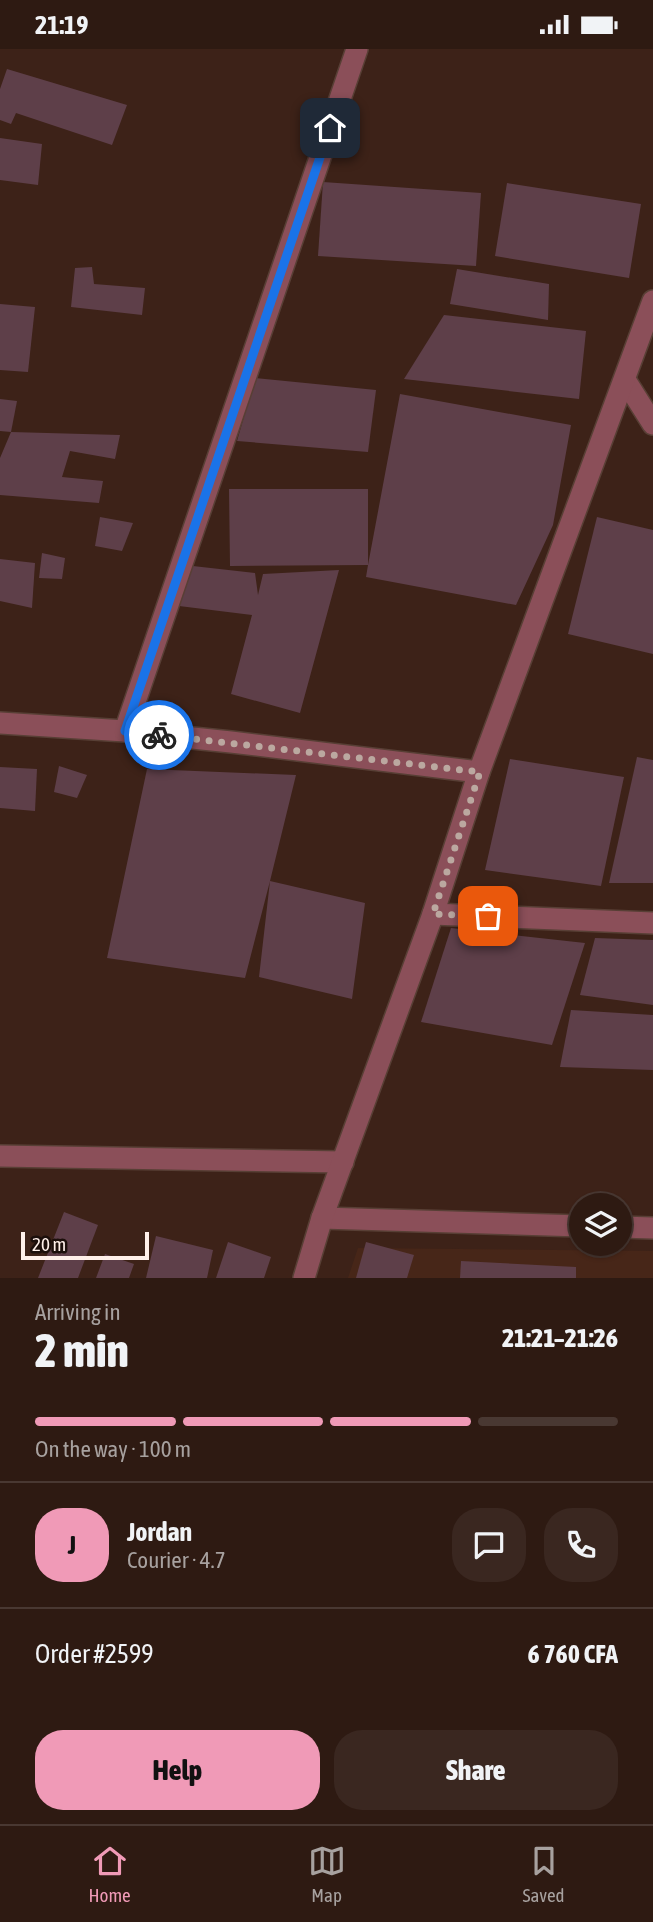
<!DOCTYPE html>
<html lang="en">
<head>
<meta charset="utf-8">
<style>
	:root { --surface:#2e1a12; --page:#3a2720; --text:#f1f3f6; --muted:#a7a19f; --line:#493832; --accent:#f09ab7 }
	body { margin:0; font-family:"Asap Condensed",sans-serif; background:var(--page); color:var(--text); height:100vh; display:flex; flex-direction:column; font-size:26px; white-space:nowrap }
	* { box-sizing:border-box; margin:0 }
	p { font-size:23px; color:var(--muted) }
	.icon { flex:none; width:38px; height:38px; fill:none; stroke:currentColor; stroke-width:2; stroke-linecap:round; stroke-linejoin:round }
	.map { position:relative; height:1229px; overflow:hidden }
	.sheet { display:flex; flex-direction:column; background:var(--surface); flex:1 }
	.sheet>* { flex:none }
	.fabs { position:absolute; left:569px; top:1144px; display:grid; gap:14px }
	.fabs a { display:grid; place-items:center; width:63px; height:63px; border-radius:50%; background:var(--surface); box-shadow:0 2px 5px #0004,0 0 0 2px var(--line); font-size:35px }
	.scale { position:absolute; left:21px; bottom:18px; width:128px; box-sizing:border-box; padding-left:7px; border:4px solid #fff0ea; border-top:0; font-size:19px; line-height:24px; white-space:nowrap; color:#fff0ea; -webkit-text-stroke:5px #1c0f0b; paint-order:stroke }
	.pin { position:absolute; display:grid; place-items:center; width:60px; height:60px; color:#fff; margin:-30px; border-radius:14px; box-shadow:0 4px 10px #0006 }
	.courier { position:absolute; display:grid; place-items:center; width:70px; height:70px; margin:-35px; border:5px solid #1a73e8; border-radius:50%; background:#fff; color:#222; box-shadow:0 2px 9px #0007 }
	.head em { font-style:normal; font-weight:800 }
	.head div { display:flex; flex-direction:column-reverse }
	.head { display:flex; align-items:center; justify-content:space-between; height:119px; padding:0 35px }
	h1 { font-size:46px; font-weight:800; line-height:52px }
	.bar { display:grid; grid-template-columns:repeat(4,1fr); gap:10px 7px; align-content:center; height:84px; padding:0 35px }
	.bar i { height:9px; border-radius:5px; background:var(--line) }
	.bar .active { background:var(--accent) }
	.bar p { grid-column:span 4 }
	.line { display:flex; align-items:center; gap:18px; padding:0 35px; border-top:2px solid var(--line) }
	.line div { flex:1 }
	.round { display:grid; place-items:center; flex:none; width:74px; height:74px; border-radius:28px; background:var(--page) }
	.button { display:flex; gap:14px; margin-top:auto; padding:14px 35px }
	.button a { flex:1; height:80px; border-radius:28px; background:var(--accent); color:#111; font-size:28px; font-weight:800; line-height:80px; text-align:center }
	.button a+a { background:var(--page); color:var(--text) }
	.status { display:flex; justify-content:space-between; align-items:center; height:49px; padding:0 35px; background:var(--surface); direction:ltr }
	.status svg { height:19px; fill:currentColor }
	.dock { display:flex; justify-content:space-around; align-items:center; height:98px; border-top:2px solid var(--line); background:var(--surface); font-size:19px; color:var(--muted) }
	.dock a { display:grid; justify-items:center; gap:4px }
	.dock .active { color:var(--accent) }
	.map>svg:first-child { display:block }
	.built { fill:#472618 }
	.building { fill:#5e3f49 }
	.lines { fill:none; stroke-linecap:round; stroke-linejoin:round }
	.street-casing { stroke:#583f35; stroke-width:24 }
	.street { stroke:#8b4f59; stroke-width:21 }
	.done { stroke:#bba8a0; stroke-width:7; stroke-dasharray:0 12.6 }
	.route { stroke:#1a73e8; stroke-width:9 }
</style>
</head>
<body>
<div class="status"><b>21:19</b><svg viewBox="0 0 49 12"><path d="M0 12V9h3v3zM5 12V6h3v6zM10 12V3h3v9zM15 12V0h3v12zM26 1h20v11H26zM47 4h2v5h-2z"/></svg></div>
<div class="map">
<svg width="653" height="1229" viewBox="0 0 653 1229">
	<rect width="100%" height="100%" fill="#3d2218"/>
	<path class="built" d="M 358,1199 L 653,1202 L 653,1229 L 348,1229 Z"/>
	<g class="building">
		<path d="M 7,20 L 127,56 L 112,96 L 16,64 L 11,75 L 0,71 L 0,40 Z"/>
		<path d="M 0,89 L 42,95 L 38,136 L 0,131 Z"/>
		<path d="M 323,133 L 481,144 L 476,217 L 318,207 Z"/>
		<path d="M 507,134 L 641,155 L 629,229 L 495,207 Z"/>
		<path d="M 92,218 L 94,235 L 145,239 L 142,266 L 71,258 L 75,219 Z"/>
		<path d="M 457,220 L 549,235 L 548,271 L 450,255 Z"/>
		<path d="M 0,255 L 35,258 L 28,323 L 0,321 Z"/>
		<path d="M 444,266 L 586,282 L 579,350 L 404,330 Z"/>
		<path d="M 255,329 L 376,341 L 368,403 L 237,392 Z"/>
		<path d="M 400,345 L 571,376 L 553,476 L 516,556 L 366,528 L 368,516 L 230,517 L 229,440 L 368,440 L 368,516 Z"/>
		<path d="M 0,350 L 17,352 L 11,383 L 0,382 Z"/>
		<path d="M 11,383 L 120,386 L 115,410 L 70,402 L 62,428 L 103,432 L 99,454 L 0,446 L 0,409 Z"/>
		<path d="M 100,468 L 133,474 L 122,502 L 95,497 Z"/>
		<path d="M 597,468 L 653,481 L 653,605 L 568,585 Z"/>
		<path d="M 42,504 L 65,509 L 62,530 L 39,529 Z"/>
		<path d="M 0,510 L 35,514 L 32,559 L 0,552 Z"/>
		<path d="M 184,516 L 255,524 L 258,546 L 263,525 L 339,521 L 300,664 L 231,645 L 252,566 L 179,557 Z"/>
		<path d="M 637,708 L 653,711 L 653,834 L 609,834 Z"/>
		<path d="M 510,710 L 624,728 L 601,837 L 485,821 Z"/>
		<path d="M 59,717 L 87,726 L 77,749 L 54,743 Z"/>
		<path d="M 0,718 L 37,720 L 35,762 L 0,759 Z"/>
		<path d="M 147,720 L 296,726 L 270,832 L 365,854 L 352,950 L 259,928 L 270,832 L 245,929 L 107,909 Z"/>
		<path d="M 451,879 L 585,894 L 552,996 L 421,973 Z"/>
		<path d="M 595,889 L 653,891 L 653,956 L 580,946 Z"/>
		<path d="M 571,961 L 653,966 L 653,1021 L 560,1018 Z"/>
		<path d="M 64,1163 L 98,1176 L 78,1229 L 38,1229 Z"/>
		<path d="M 156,1187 L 213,1201 L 207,1229 L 146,1229 Z"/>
		<path d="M 228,1193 L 271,1208 L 264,1229 L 216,1229 Z"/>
		<path d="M 366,1193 L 414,1206 L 407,1229 L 356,1229 Z"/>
		<path d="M 105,1205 L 134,1215 L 129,1229 L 96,1229 Z"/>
		<path d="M 461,1212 L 576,1218 L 576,1229 L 460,1229 Z"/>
	</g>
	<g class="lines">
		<defs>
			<g id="street">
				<path d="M 625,331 L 653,375"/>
				<path d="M 0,674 L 125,682 L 231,693 L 479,723"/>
				<path d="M 125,682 L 357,0"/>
				<path d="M 433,865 L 653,874"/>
				<path d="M 0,1107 L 343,1113"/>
				<path d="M 322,1169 L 581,1177"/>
				<path d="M 620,1178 L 653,1179"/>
				<path d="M 304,1229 L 322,1169 L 433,865 L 479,723 L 653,252"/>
			</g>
		</defs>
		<use href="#street" class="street-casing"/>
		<use href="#street" class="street"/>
	</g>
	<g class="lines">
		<path class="done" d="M 159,686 L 480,723 L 433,865 L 488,867"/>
		<path class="route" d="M 159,686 L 125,682 L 330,79"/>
	</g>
</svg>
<div class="fabs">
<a><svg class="icon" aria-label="layers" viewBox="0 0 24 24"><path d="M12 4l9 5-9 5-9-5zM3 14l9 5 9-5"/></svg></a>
</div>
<div class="scale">20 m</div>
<div class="pin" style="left:488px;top:867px;background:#ea580c"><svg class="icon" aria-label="bag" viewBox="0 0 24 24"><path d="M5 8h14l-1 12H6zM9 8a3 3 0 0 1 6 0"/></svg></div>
<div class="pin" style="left:330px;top:79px;background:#1f2937"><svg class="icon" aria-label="home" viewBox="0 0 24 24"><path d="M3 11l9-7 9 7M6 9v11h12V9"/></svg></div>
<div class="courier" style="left:159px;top:686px"><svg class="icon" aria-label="bike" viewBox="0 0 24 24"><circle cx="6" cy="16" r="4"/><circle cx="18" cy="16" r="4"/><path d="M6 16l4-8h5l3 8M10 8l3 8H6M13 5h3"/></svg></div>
</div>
<section class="sheet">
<div class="head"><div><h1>2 min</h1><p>Arriving in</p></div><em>21:21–21:26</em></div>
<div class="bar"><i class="active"></i><i class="active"></i><i class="active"></i><i></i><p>On the way · 100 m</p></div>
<div class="line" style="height:126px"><b class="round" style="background:var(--accent);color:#111">J</b><div><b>Jordan</b><p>Courier · 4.7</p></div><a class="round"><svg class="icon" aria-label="chat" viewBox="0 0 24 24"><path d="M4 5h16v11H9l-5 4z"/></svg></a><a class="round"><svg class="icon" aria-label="phone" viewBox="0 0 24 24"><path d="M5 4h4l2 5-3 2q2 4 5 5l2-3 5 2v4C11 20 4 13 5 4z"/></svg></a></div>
<div class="line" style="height:91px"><div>Order #2599</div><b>6 760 CFA</b></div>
<div class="button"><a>Help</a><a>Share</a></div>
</section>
<nav class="dock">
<a class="active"><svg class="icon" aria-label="home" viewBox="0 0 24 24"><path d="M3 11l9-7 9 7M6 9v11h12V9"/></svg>Home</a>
<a><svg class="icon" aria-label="map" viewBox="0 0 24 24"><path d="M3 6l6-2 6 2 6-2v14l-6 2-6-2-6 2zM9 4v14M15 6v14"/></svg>Map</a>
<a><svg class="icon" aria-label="saved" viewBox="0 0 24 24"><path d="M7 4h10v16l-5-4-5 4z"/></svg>Saved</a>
</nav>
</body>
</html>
